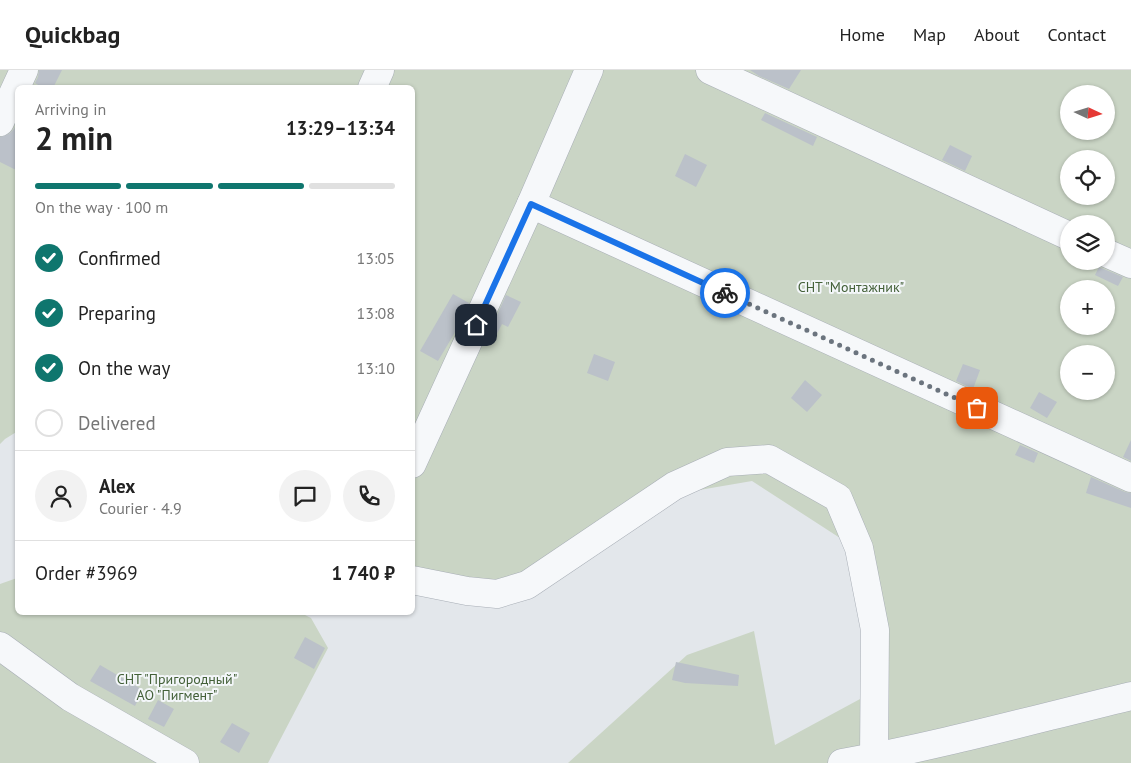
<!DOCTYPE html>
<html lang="en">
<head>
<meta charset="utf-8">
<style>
	:root { --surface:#fff; --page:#f2f2f2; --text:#222; --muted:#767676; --line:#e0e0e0; --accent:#0f766e }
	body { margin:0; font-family:"PT Sans",sans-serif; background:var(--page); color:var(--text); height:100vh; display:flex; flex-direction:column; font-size:19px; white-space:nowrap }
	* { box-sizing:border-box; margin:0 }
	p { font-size:16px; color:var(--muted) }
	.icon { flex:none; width:28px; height:28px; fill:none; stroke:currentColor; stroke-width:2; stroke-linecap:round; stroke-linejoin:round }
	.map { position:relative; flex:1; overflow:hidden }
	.drawer { position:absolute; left:15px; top:15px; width:400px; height:530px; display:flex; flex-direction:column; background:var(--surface); border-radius:8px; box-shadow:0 1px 4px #0004 }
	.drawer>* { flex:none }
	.needle { width:32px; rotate:94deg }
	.controls { position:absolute; left:1060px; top:15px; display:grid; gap:10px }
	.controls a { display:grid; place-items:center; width:55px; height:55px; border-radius:50%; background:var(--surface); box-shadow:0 1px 4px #0004; font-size:25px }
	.pin { position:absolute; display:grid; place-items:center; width:42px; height:42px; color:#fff; margin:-21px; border-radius:10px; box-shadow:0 2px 8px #0006 }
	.courier { position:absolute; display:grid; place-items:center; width:50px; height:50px; margin:-25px; border:4px solid #1a73e8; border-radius:50%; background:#fff; color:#222; box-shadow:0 1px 6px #0007 }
	.headline em { font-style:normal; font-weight:800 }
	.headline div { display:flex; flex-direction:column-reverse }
	.headline { display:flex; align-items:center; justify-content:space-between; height:85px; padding:0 20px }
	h1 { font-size:32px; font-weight:800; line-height:38px }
	.bar { display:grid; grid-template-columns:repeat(4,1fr); gap:8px 5px; align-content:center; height:60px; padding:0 20px }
	.bar i { height:6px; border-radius:4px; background:var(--line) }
	.bar .on { background:var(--accent) }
	.bar p { grid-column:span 4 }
	.line { display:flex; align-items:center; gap:12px; padding:0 20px; border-top:1px solid var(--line) }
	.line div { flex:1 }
	.round { display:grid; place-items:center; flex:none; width:52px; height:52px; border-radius:26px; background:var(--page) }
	ol { padding:0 20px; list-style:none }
	li { display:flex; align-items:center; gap:15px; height:55px }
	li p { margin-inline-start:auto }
	li .icon { padding:5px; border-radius:50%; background:var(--accent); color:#fff; stroke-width:4 }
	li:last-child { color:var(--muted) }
	li i { width:28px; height:28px; border:2px solid var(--line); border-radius:50% }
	header { display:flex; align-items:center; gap:30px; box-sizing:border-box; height:70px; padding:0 25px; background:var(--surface); border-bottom:1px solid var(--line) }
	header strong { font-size:24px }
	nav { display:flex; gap:28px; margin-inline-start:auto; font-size:18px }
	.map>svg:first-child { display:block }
	.green { fill:#cad5c5; fill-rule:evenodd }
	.building { fill:#bbc1c9 }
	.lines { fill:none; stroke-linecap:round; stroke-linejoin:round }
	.minor-casing { stroke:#a8aeb6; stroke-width:29 }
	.minor { stroke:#f6f8fa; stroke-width:28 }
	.done { stroke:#6b747e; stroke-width:5; stroke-dasharray:0 9 }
	.route { stroke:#1a73e8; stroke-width:6 }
	.labels { text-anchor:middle; stroke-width:4; stroke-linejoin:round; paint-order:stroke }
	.park-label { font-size:14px; fill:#436038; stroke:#f3f6f9 }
</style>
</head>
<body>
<header>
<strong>Quickbag</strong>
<nav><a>Home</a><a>Map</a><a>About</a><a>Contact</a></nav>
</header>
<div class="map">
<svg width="1131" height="693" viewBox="0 0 1131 693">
	<rect width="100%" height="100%" fill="#e3e7eb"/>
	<g class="green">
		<path d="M 0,0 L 1131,0 L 1131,693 L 568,693 L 687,585 L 754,561 L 775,675 L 873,622 L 857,479 L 752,411 L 676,424 L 521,524 L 412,509 L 412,18 L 18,18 L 18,361 L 5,369 L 0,374 ZM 1069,24 L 1106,24 L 1106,61 L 1069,61 ZM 1069,89 L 1106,89 L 1106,126 L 1069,126 ZM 1069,154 L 1106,154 L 1106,191 L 1069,191 ZM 1069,219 L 1106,219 L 1106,256 L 1069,256 ZM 1069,284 L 1106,284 L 1106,321 L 1069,321 Z"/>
		<path d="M 17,508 L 18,542 L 301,543 L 311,548 L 328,578 L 268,693 L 0,693 L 0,514 Z"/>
	</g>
	<g class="building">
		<path d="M 39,0 L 62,0 L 53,18 L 43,18 L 35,13 L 38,7 Z"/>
		<path d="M 750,0 L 801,0 L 789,19 L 759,6 Z"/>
		<path d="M 765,43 L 817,67 L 813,76 L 761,50 Z"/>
		<path d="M 18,51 L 18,101 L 0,92 L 0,67 L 9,64 L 14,59 Z"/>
		<path d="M 950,75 L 972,86 L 965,101 L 942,90 Z"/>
		<path d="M 685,84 L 707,95 L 696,117 L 675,106 Z"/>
		<path d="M 1099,197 L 1123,207 L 1118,216 L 1095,205 Z"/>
		<path d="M 453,224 L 469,233 L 454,264 L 438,291 L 420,281 Z"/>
		<path d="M 506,225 L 521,232 L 508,257 L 502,254 L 492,273 L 486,270 Z"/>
		<path d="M 594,284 L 615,292 L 608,311 L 587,303 Z"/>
		<path d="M 963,294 L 980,300 L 973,319 L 956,311 Z"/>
		<path d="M 805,310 L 822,325 L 807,342 L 791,328 Z"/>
		<path d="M 1039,322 L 1057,332 L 1047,348 L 1030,338 Z"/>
		<path d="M 1131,370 L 1131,391 L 1123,387 Z"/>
		<path d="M 1020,375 L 1038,383 L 1034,393 L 1015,385 Z"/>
		<path d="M 1091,407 L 1125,422 L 1131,423 L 1131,438 L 1086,423 Z"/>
		<path d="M 305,567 L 325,578 L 314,599 L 294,588 Z"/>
		<path d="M 676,592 L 739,605 L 738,616 L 685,613 L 672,610 Z"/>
		<path d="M 100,595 L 143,620 L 135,636 L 90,611 Z"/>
		<path d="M 158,630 L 174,639 L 164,657 L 148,649 Z"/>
		<path d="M 232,653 L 250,663 L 239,683 L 220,672 Z"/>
	</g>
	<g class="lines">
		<defs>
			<g id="minor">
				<path d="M 710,0 L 1069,166"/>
				<path d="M 372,18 L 380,0"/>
				<path d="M 0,52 L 24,0"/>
				<path d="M 531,134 L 1131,408"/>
				<path d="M 1106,183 L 1131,194"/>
				<path d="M 412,394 L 531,134 L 589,0"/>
				<path d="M 412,510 L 467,521 L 497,524 L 527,515 L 674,416 L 727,392 L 769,389 L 838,428 L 859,478 L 875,560 L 874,687"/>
				<path d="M 0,576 L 70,627 L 185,693"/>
				<path d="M 842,693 C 939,676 1035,649 1131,626"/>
			</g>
		</defs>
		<use href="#minor" class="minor-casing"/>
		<use href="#minor" class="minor"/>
	</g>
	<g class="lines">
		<path class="done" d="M 725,223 L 977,338"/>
		<path class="route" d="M 476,255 L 531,134 L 725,223"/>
	</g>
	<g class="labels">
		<g class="park-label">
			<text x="851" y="222">СНТ "Монтажник"</text>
			<text x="177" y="614">СНТ "Пригородный"<tspan x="177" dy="16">АО "Пигмент"</tspan></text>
		</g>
	</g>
</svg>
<div class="controls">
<a><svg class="needle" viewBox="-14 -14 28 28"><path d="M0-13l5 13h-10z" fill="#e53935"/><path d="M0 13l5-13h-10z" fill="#767676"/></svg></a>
<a><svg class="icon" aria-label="locate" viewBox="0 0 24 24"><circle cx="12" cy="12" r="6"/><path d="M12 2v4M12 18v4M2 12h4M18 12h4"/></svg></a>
<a><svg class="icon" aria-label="layers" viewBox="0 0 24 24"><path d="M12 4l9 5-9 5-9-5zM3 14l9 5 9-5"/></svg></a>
<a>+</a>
<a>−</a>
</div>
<div class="pin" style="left:977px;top:338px;background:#ea580c"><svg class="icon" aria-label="bag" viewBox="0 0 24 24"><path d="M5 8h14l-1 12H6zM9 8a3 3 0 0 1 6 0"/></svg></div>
<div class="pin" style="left:476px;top:255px;background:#1f2937"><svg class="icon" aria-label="home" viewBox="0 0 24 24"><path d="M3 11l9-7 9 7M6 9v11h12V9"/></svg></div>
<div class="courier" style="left:725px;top:223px"><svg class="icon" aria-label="bike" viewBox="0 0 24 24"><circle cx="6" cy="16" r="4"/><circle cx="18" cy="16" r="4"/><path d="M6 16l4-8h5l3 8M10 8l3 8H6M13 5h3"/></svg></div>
<section class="drawer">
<div class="headline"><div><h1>2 min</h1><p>Arriving in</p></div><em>13:29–13:34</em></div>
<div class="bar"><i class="on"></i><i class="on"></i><i class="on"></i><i></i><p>On the way · 100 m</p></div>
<ol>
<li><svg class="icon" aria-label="check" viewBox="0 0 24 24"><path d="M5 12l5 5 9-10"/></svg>Confirmed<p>13:05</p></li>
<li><svg class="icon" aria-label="check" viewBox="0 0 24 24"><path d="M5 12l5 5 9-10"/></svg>Preparing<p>13:08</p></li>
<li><svg class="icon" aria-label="check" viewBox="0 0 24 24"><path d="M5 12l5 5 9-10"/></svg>On the way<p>13:10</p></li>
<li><i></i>Delivered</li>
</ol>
<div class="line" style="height:90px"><a class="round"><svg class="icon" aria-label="person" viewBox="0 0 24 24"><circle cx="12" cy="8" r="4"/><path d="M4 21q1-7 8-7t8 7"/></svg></a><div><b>Alex</b><p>Courier · 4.9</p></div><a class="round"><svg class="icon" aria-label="chat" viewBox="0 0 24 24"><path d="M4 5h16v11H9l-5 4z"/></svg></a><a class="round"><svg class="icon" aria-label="phone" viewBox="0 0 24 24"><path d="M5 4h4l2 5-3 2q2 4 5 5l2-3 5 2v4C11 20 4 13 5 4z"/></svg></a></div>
<div class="line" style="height:65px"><div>Order #3969</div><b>1 740 ₽</b></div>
</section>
</div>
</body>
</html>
